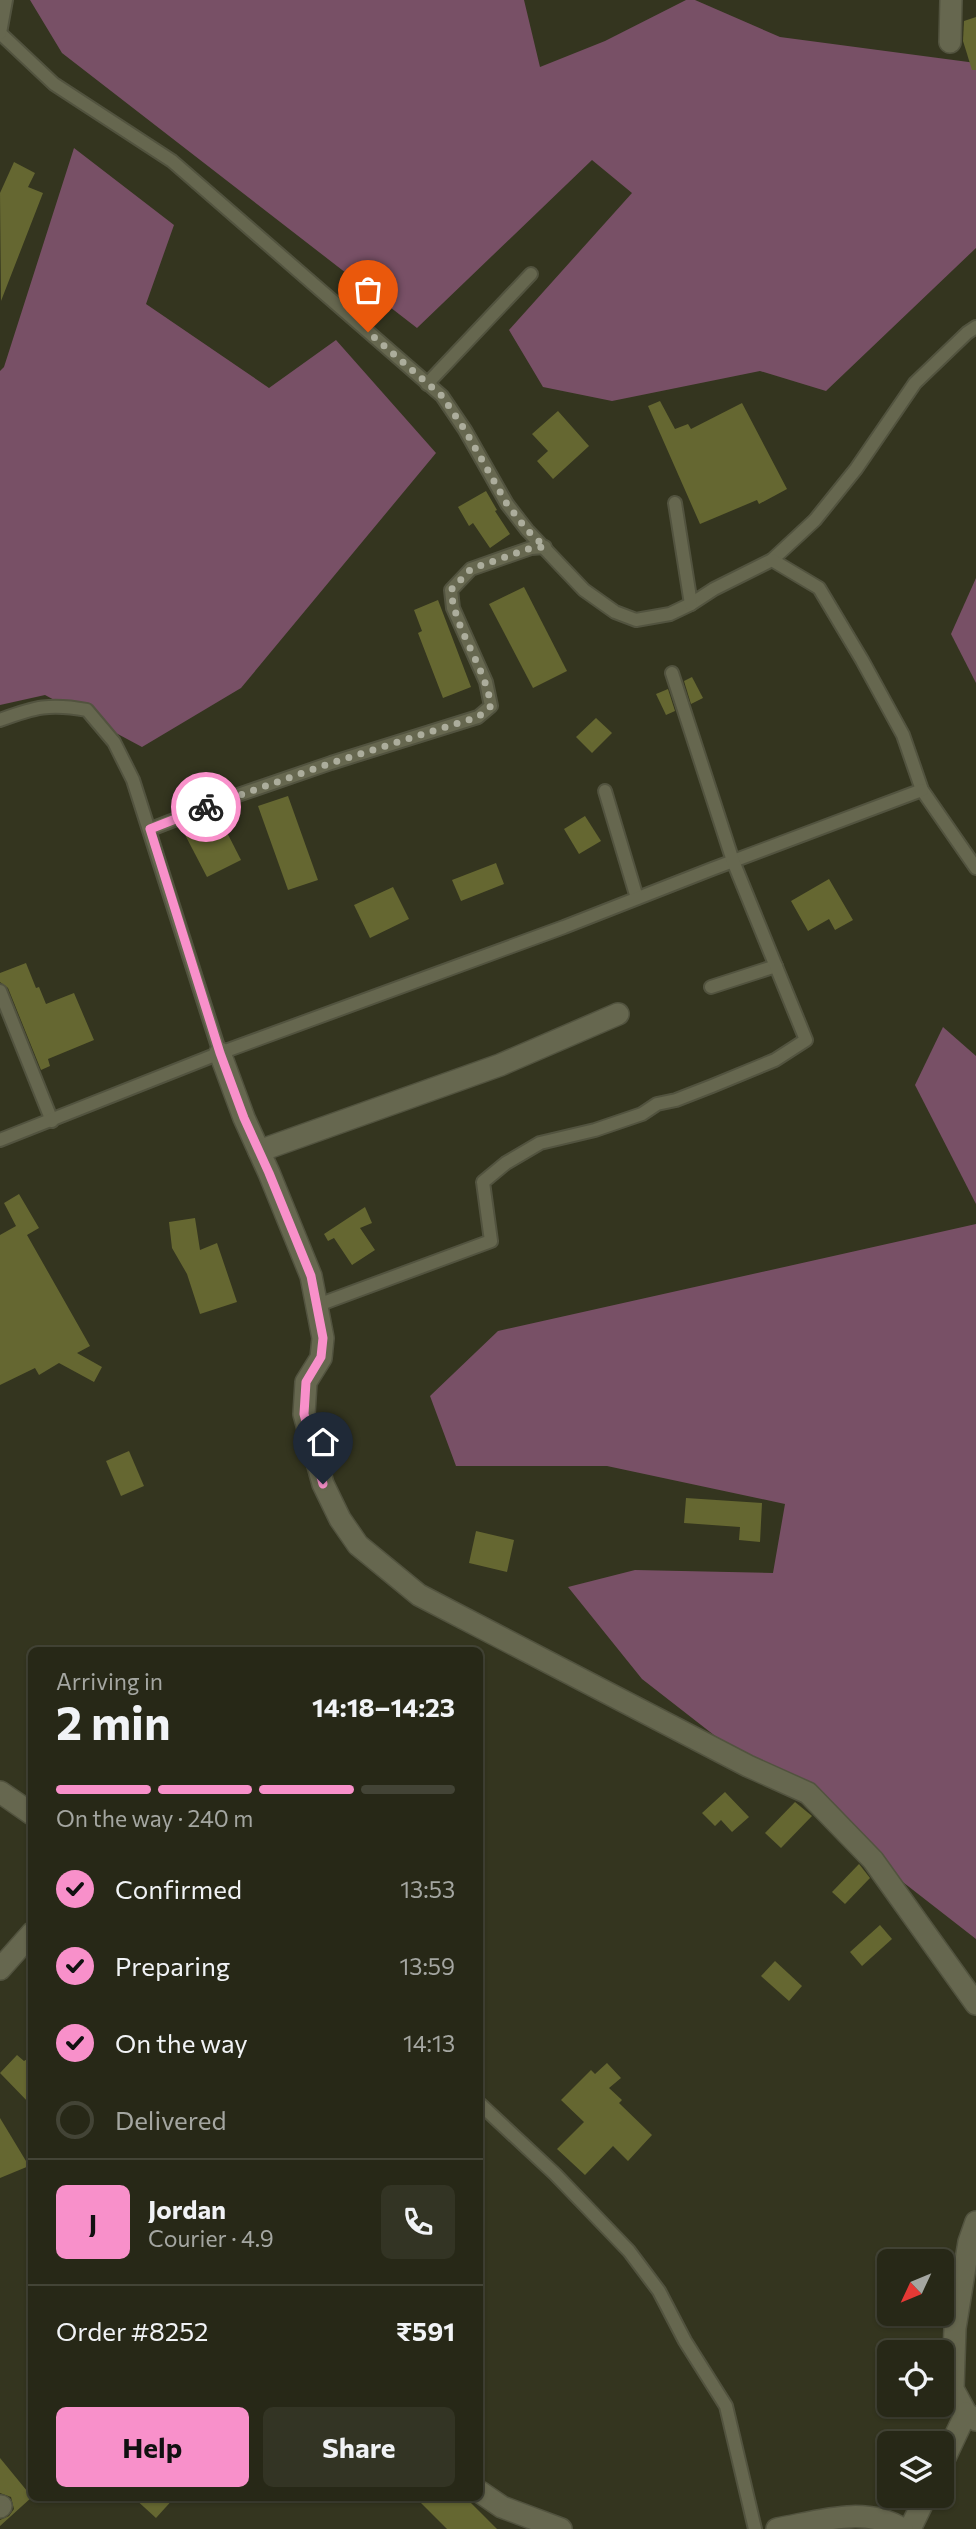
<!DOCTYPE html>
<html lang="en">
<head>
<meta charset="utf-8">
<style>
	:root { --surface:#272817; --page:#333424; --text:#f1f3f6; --muted:#a4a6a1; --line:#434436; --accent:#f890ca }
	body { margin:0; font-family:Commissioner,sans-serif; background:var(--page); color:var(--text); height:100vh; display:flex; flex-direction:column; font-size:26px; white-space:nowrap }
	* { box-sizing:border-box; margin:0 }
	p { font-size:23px; color:var(--muted) }
	.icon { flex:none; width:38px; height:38px; fill:none; stroke:currentColor; stroke-width:2; stroke-linecap:round; stroke-linejoin:round }
	.map { position:relative; flex:1; overflow:hidden }
	.details { position:absolute; left:28px; top:1647px; width:455px; height:854px; display:flex; flex-direction:column; background:var(--surface); border-radius:10px; box-shadow:0 2px 5px #0004,0 0 0 2px var(--line) }
	.details>* { flex:none }
	.needle { width:46px; rotate:226deg }
	.buttons { position:absolute; left:877px; top:2249px; display:grid; gap:14px }
	.buttons a { display:grid; place-items:center; width:77px; height:77px; border-radius:10px; background:var(--surface); box-shadow:0 2px 5px #0004,0 0 0 2px var(--line); font-size:35px }
	.pin { position:absolute; display:grid; place-items:center; width:60px; height:60px; color:#fff; margin:-72px -30px; border-radius:50% 50% 50% 0; rotate:-45deg; box-shadow:0 0 7px #0007 }
	.pin .icon { rotate:45deg }
	.courier { position:absolute; display:grid; place-items:center; width:70px; height:70px; margin:-35px; border:5px solid #f890ca; border-radius:50%; background:#fff; color:#222; box-shadow:0 2px 9px #0007 }
	.summary em { font-style:normal; font-weight:700 }
	.summary div { display:flex; flex-direction:column-reverse }
	.summary { display:flex; align-items:center; justify-content:space-between; height:119px; padding:0 28px }
	h1 { font-size:46px; font-weight:700; line-height:52px }
	.bar { display:grid; grid-template-columns:repeat(4,1fr); gap:10px 7px; align-content:center; height:84px; padding:0 28px }
	.bar i { height:9px; border-radius:5px; background:var(--line) }
	.bar .selected { background:var(--accent) }
	.bar p { grid-column:span 4 }
	.line { display:flex; align-items:center; gap:18px; padding:0 28px; border-top:2px solid var(--line) }
	.line div { flex:1 }
	.round { display:grid; place-items:center; flex:none; width:74px; height:74px; border-radius:10px; background:var(--page) }
	ol { padding:0 28px; list-style:none }
	li { display:flex; align-items:center; gap:21px; height:77px }
	li p { margin-inline-start:auto }
	li .icon { padding:7px; border-radius:50%; background:var(--accent); color:#111; stroke-width:4 }
	li:last-child { color:var(--muted) }
	li i { width:38px; height:38px; border:4px solid var(--line); border-radius:50% }
	.button { display:flex; gap:14px; margin-top:auto; padding:14px 28px }
	.button a { flex:1; height:80px; border-radius:10px; background:var(--accent); color:#111; font-size:28px; font-weight:700; line-height:80px; text-align:center }
	.button a+a { background:var(--page); color:var(--text) }
	.map>svg:first-child { display:block }
	.green { fill:#785066 }
	.building { fill:#656731 }
	.lines { fill:none; stroke-linecap:round; stroke-linejoin:round }
	.lane-casing { stroke:#52533f; stroke-width:16 }
	.street-casing { stroke:#52533f; stroke-width:24 }
	.secondary-casing { stroke:#52533f; stroke-width:24 }
	.lane { stroke:#66674f; stroke-width:12 }
	.street { stroke:#66674f; stroke-width:21 }
	.secondary { stroke:#66674f; stroke-width:21 }
	.done { stroke:#acad9c; stroke-width:7; stroke-dasharray:0 12.6 }
	.route { stroke:#f890ca; stroke-width:9 }
</style>
</head>
<body>
<div class="map">
<svg width="976" height="2529" viewBox="0 0 976 2529">
	<rect width="100%" height="100%" fill="#34351f"/>
	<g class="green">
		<path d="M 30,0 L 524,0 L 540,67 L 605,41 L 686,0 L 695,0 L 780,37 L 976,63 L 976,248 L 826,391 L 760,371 L 612,401 L 543,387 L 509,330 L 632,193 L 592,160 L 417,328 L 62,53 Z"/>
		<path d="M 74,148 L 174,225 L 146,304 L 269,388 L 336,340 L 436,453 L 241,688 L 142,747 L 45,695 L 0,705 L 0,371 L 4,367 Z"/>
		<path d="M 976,578 L 976,683 L 951,634 Z"/>
		<path d="M 943,1027 L 976,1056 L 976,1204 L 915,1085 Z"/>
		<path d="M 976,1224 L 976,1939 L 642,1679 L 568,1587 L 635,1570 L 773,1573 L 785,1504 L 607,1466 L 456,1466 L 430,1396 L 498,1331 Z"/>
	</g>
	<g class="building">
		<path d="M 976,17 L 976,70 L 972,70 L 963,41 L 964,21 Z"/>
		<path d="M 14,162 L 35,173 L 28,187 L 43,193 L 1,301 L 0,193 Z"/>
		<path d="M 660,401 L 675,429 L 688,424 L 691,429 L 742,403 L 787,489 L 759,504 L 757,500 L 700,524 L 648,406 Z"/>
		<path d="M 558,411 L 589,446 L 553,479 L 537,461 L 548,451 L 532,434 Z"/>
		<path d="M 486,491 L 497,510 L 495,511 L 510,534 L 490,548 L 473,523 L 469,526 L 458,507 Z"/>
		<path d="M 524,587 L 567,671 L 533,688 L 489,604 Z"/>
		<path d="M 438,600 L 471,687 L 443,698 L 418,633 L 422,631 L 414,610 Z"/>
		<path d="M 692,677 L 703,698 L 691,704 L 684,681 Z"/>
		<path d="M 668,689 L 675,711 L 666,715 L 656,694 Z"/>
		<path d="M 596,718 L 612,733 L 592,753 L 576,737 Z"/>
		<path d="M 288,796 L 318,880 L 288,890 L 258,806 Z"/>
		<path d="M 217,813 L 241,860 L 207,877 L 181,827 Z"/>
		<path d="M 585,816 L 601,841 L 579,854 L 564,829 Z"/>
		<path d="M 496,863 L 504,884 L 461,901 L 452,880 Z"/>
		<path d="M 829,879 L 853,920 L 835,930 L 829,919 L 808,931 L 791,901 Z"/>
		<path d="M 393,887 L 409,919 L 370,938 L 354,905 Z"/>
		<path d="M 26,963 L 36,988 L 39,987 L 46,1004 L 74,993 L 94,1040 L 48,1059 L 50,1066 L 41,1070 L 8,988 L 0,982 L 0,973 Z"/>
		<path d="M 19,1194 L 39,1228 L 27,1235 L 90,1346 L 77,1353 L 102,1367 L 94,1382 L 59,1363 L 39,1375 L 35,1368 L 0,1385 L 0,1235 L 16,1226 L 4,1203 Z"/>
		<path d="M 365,1207 L 372,1223 L 360,1228 L 375,1250 L 352,1265 L 334,1238 L 328,1241 L 324,1234 Z"/>
		<path d="M 195,1218 L 200,1250 L 217,1243 L 237,1302 L 200,1314 L 187,1274 L 172,1248 L 169,1222 Z"/>
		<path d="M 129,1451 L 144,1486 L 121,1496 L 106,1461 Z"/>
		<path d="M 686,1498 L 762,1503 L 760,1542 L 739,1540 L 740,1527 L 684,1523 Z"/>
		<path d="M 476,1531 L 514,1540 L 507,1572 L 469,1563 Z"/>
		<path d="M 725,1792 L 749,1817 L 732,1832 L 721,1820 L 715,1826 L 702,1813 Z"/>
		<path d="M 795,1802 L 812,1816 L 781,1848 L 765,1833 Z"/>
		<path d="M 859,1864 L 870,1878 L 845,1904 L 832,1892 Z"/>
		<path d="M 880,1925 L 892,1939 L 862,1966 L 850,1952 Z"/>
		<path d="M 775,1961 L 802,1986 L 789,2001 L 761,1976 Z"/>
		<path d="M 17,2055 L 24,2061 L 32,2056 L 32,2106 L 0,2073 Z"/>
		<path d="M 607,2063 L 621,2078 L 609,2088 L 622,2100 L 619,2103 L 652,2135 L 628,2161 L 613,2146 L 585,2175 L 557,2149 L 584,2122 L 561,2100 L 591,2070 L 595,2074 Z"/>
		<path d="M 0,2118 L 29,2166 L 0,2178 Z"/>
		<path d="M 0,2458 L 32,2497 L 0,2526 L 0,2520 L 9,2516 L 14,2509 L 11,2497 L 0,2493 Z"/>
		<path d="M 133,2497 L 175,2497 L 156,2518 Z"/>
		<path d="M 415,2497 L 465,2497 L 497,2529 L 447,2529 Z"/>
	</g>
	<g class="lines">
		<defs>
			<g id="lane">
				<path d="M 0,33 L 54,84 L 172,161 L 442,396 L 465,430 L 507,504 L 527,530 L 584,590 L 615,612 L 636,620 L 670,614 L 691,604 L 714,589 L 772,560 L 815,520 L 856,469 L 915,383 L 967,333 L 976,327"/>
				<path d="M 0,33 L 6,0"/>
				<path d="M 427,384 L 531,274"/>
				<path d="M 675,503 L 691,604"/>
				<path d="M 772,560 L 819,588 L 862,660 L 903,735 L 922,790 L 976,868"/>
				<path d="M 0,720 C 35,707 50,703 87,710 L 114,742 L 133,780 L 220,1053"/>
				<path d="M 605,791 L 637,898"/>
				<path d="M 151,829 L 238,795 L 331,763 L 478,717 L 491,706 L 486,682 L 453,608 L 451,590 L 471,569 L 531,548 L 545,547"/>
				<path d="M 711,987 L 776,966"/>
				<path d="M 0,991 L 52,1121"/>
				<path d="M 0,1140 L 220,1053 L 564,927 L 712,869 L 922,790"/>
				<path d="M 318,1305 L 491,1241 L 483,1182 L 506,1163 L 540,1143 L 595,1130 L 642,1114 L 657,1104 L 676,1100 L 712,1086 L 775,1060 L 806,1040 L 733,861 L 672,673"/>
				<path d="M 480,2104 L 555,2174 L 629,2251 L 659,2291 L 685,2341 L 726,2406 L 755,2529"/>
			</g>
			<g id="street">
				<path d="M 950,42 L 951,0"/>
				<path d="M 220,1053 L 244,1118 L 269,1173 L 311,1276 L 323,1338 L 321,1358 L 306,1382 L 304,1414 L 323,1484 L 340,1519 L 358,1545 L 419,1595 L 748,1766 L 808,1793 L 873,1860 L 976,2004"/>
				<path d="M 259,1151 L 500,1065 L 618,1014"/>
				<path d="M 0,1969 L 32,1933"/>
				<path d="M 976,2222 L 969,2242 L 955,2328 L 953,2389 L 966,2413 L 976,2420"/>
				<path d="M 942,2464 L 966,2413"/>
				<path d="M 0,2507 L 1,2506"/>
				<path d="M 910,2529 L 926,2496"/>
			</g>
			<g id="secondary">
				<path d="M 0,1792 L 32,1814"/>
				<path d="M 480,2492 L 502,2507 L 561,2529"/>
				<path d="M 777,2529 C 817,2522 865,2505 902,2529"/>
			</g>
		</defs>
		<use href="#lane" class="lane-casing"/>
		<use href="#street" class="street-casing"/>
		<use href="#secondary" class="secondary-casing"/>
		<use href="#lane" class="lane"/>
		<use href="#street" class="street"/>
		<use href="#secondary" class="secondary"/>
	</g>
	<g class="lines">
		<path class="done" d="M 206,807 L 331,763 L 478,717 L 491,706 C 485,665 455,632 451,590 L 471,569 L 531,548 L 545,547 L 527,530 L 507,504 L 465,430 L 442,396 L 368,332"/>
		<path class="route" d="M 206,807 L 150,829 L 220,1053 L 244,1118 L 269,1173 L 311,1276 L 323,1338 L 321,1357 L 306,1382 L 304,1414 L 323,1484"/>
	</g>
</svg>
<div class="buttons">
<a><svg class="needle" viewBox="-14 -14 28 28"><path d="M0-13l5 13h-10z" fill="#e53935"/><path d="M0 13l5-13h-10z" fill="#a4a6a1"/></svg></a>
<a><svg class="icon" aria-label="locate" viewBox="0 0 24 24"><circle cx="12" cy="12" r="6"/><path d="M12 2v4M12 18v4M2 12h4M18 12h4"/></svg></a>
<a><svg class="icon" aria-label="layers" viewBox="0 0 24 24"><path d="M12 4l9 5-9 5-9-5zM3 14l9 5 9-5"/></svg></a>
</div>
<div class="pin" style="left:368px;top:332px;background:#ea580c"><svg class="icon" aria-label="bag" viewBox="0 0 24 24"><path d="M5 8h14l-1 12H6zM9 8a3 3 0 0 1 6 0"/></svg></div>
<div class="pin" style="left:323px;top:1484px;background:#1f2937"><svg class="icon" aria-label="home" viewBox="0 0 24 24"><path d="M3 11l9-7 9 7M6 9v11h12V9"/></svg></div>
<div class="courier" style="left:206px;top:807px"><svg class="icon" aria-label="bike" viewBox="0 0 24 24"><circle cx="6" cy="16" r="4"/><circle cx="18" cy="16" r="4"/><path d="M6 16l4-8h5l3 8M10 8l3 8H6M13 5h3"/></svg></div>
<section class="details">
<div class="summary"><div><h1>2 min</h1><p>Arriving in</p></div><em>14:18–14:23</em></div>
<div class="bar"><i class="selected"></i><i class="selected"></i><i class="selected"></i><i></i><p>On the way · 240 m</p></div>
<ol>
<li><svg class="icon" aria-label="check" viewBox="0 0 24 24"><path d="M5 12l5 5 9-10"/></svg>Confirmed<p>13:53</p></li>
<li><svg class="icon" aria-label="check" viewBox="0 0 24 24"><path d="M5 12l5 5 9-10"/></svg>Preparing<p>13:59</p></li>
<li><svg class="icon" aria-label="check" viewBox="0 0 24 24"><path d="M5 12l5 5 9-10"/></svg>On the way<p>14:13</p></li>
<li><i></i>Delivered</li>
</ol>
<div class="line" style="height:126px"><b class="round" style="background:var(--accent);color:#111">J</b><div><b>Jordan</b><p>Courier · 4.9</p></div><a class="round"><svg class="icon" aria-label="phone" viewBox="0 0 24 24"><path d="M5 4h4l2 5-3 2q2 4 5 5l2-3 5 2v4C11 20 4 13 5 4z"/></svg></a></div>
<div class="line" style="height:91px"><div>Order #8252</div><b>₹591</b></div>
<div class="button"><a>Help</a><a>Share</a></div>
</section>
</div>
</body>
</html>
